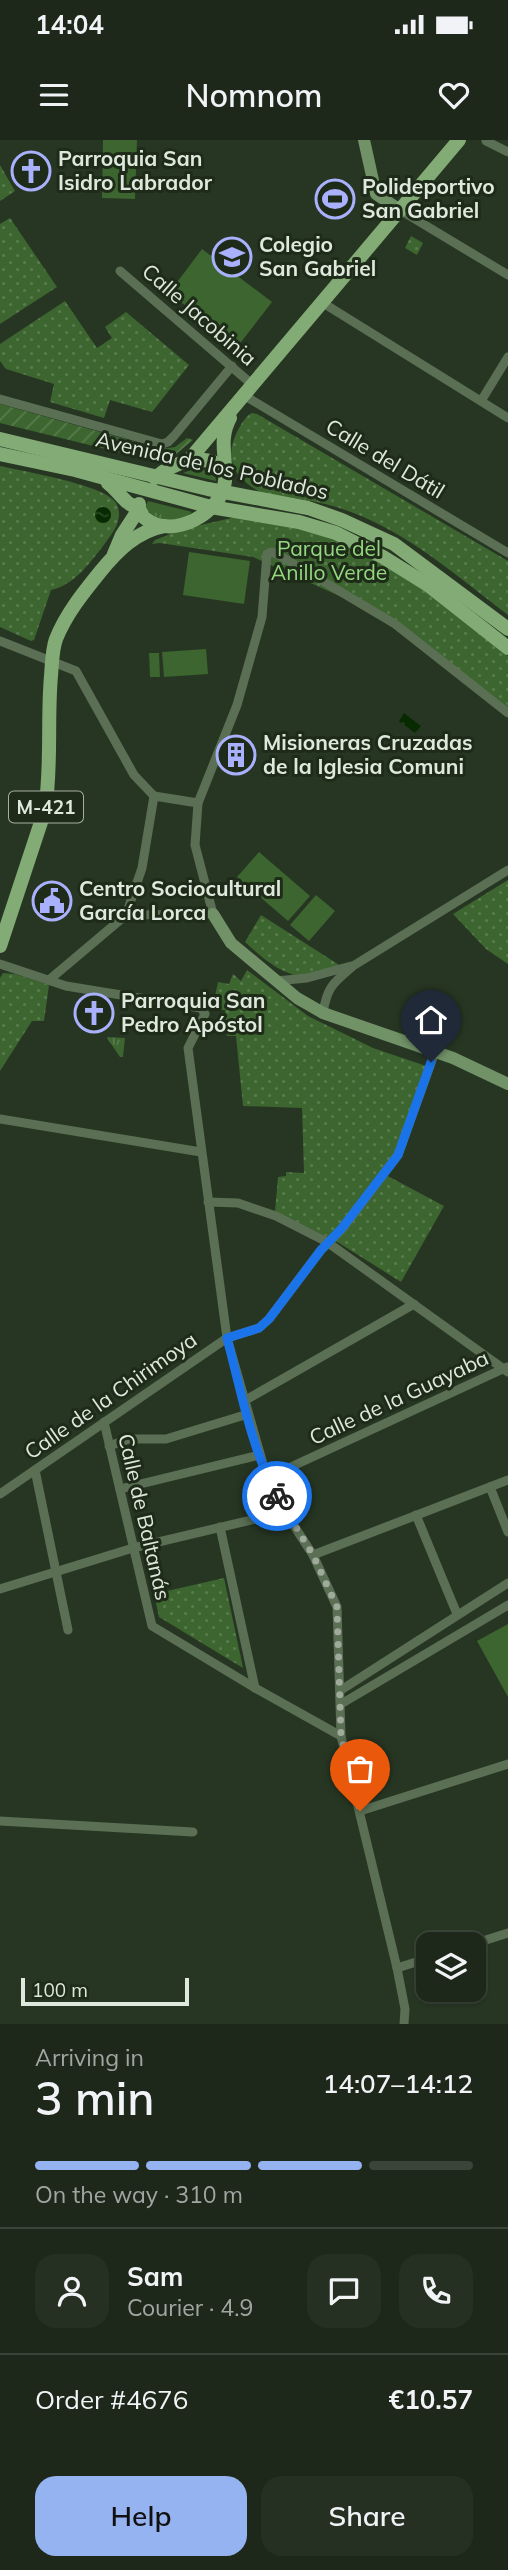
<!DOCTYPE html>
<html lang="en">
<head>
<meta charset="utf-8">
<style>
	:root { --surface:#1d281a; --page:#253023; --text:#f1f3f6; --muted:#a0a6a2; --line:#3b4439; --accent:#95b2f1 }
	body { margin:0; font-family:Mulish,sans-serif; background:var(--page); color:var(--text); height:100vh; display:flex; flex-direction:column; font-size:26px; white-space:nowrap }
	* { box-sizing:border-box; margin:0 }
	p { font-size:23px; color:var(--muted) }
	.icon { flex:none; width:38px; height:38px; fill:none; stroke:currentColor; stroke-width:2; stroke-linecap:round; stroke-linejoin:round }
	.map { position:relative; height:1884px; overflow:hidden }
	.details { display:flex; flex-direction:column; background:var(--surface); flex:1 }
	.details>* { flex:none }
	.buttons { position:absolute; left:416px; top:1792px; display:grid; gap:14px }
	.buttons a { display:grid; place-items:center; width:70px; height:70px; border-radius:14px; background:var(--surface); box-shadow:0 2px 5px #0004,0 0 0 2px var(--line); font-size:35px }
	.scale { position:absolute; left:21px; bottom:18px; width:168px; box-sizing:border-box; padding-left:7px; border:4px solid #dfe8dc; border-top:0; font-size:19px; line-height:24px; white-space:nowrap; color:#dfe8dc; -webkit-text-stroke:5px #1e2b19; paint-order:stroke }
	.pin { position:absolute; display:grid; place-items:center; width:60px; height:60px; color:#fff; margin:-72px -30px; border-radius:50% 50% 50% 0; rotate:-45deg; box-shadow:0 0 7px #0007 }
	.pin .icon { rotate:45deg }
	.courier { position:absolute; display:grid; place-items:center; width:70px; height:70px; margin:-35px; border:5px solid #1a73e8; border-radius:50%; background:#fff; color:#222; box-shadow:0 2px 9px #0007 }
	.summary em { font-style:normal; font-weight:600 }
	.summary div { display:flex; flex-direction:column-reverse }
	.summary { display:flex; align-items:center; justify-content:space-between; height:119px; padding:0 35px }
	h1 { font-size:46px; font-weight:600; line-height:52px }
	.bar { display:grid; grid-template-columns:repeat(4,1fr); gap:10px 7px; align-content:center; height:84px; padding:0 35px }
	.bar i { height:9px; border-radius:5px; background:var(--line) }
	.bar .on { background:var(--accent) }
	.bar p { grid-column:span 4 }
	.line { display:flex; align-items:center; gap:18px; padding:0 35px; border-top:2px solid var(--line) }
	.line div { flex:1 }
	.round { display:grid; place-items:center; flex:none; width:74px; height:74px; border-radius:21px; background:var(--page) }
	.cta { display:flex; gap:14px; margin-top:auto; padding:14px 35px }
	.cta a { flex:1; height:80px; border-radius:21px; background:var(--accent); color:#111; font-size:28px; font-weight:600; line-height:80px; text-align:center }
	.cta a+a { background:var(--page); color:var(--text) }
	.status { display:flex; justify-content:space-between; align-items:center; height:49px; padding:0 35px; background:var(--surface); direction:ltr }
	.status svg { height:19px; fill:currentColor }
	header { display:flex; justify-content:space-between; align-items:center; height:91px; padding:0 35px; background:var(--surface); font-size:32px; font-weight:600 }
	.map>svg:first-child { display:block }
	.grass { fill:url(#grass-tufts) }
	.park { fill:url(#park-dots) }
	.garden { fill:url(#garden-furrows) }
	.pitch { fill:#3c652f }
	.water { fill:url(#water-ripples) }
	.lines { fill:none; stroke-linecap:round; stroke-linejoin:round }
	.street { stroke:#5a6f54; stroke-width:9 }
	.secondary { stroke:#719167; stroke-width:12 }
	.primary { stroke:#82ab75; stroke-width:14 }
	.done { stroke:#9faa9b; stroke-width:7; stroke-dasharray:0 12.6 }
	.route { stroke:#1a73e8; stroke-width:9 }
	.labels { text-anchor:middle; stroke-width:6; stroke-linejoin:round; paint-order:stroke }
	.shield { fill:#1e2b19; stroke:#a5afa2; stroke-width:2 }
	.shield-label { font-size:19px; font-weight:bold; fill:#dfe8dc }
	.poi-label { font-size:21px; font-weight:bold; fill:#dfe8dc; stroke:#1e2b19; text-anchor:start }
	.street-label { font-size:21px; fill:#dfe8dc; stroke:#1e2b19 }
	.park-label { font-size:21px; fill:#95d780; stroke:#1e2b19 }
</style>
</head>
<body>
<div class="status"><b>14:04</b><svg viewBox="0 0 49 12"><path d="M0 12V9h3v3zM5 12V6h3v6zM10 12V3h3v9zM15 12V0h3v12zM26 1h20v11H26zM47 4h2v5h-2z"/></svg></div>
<header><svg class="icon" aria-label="menu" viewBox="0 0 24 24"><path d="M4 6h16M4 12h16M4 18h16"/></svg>Nomnom<svg class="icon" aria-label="heart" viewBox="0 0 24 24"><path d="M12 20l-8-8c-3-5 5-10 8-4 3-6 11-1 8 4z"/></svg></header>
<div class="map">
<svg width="508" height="1884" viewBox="0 0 508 1884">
	<defs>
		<pattern id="grass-tufts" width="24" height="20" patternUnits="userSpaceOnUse" patternTransform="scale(1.75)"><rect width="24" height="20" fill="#3c652f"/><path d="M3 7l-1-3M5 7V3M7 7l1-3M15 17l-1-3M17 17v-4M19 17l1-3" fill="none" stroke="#587b4d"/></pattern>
		<pattern id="park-dots" width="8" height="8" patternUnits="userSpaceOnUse" patternTransform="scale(1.75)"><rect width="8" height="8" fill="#3c652f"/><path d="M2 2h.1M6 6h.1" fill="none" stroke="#587b4d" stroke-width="1.8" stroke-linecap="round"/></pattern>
		<pattern id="garden-furrows" width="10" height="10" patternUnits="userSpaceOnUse" patternTransform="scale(1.75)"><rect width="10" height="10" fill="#3c652f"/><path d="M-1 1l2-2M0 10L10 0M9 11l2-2" fill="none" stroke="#587b4d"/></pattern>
		<pattern id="water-ripples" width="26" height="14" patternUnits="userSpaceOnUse" patternTransform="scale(1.75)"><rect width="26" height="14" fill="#072a00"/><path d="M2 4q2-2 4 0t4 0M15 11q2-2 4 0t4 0" fill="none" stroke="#2b4925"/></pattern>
	</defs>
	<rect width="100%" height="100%" fill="#273623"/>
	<g class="grass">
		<path d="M 196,328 L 215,333 L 216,341 L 183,333 Z"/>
		<path d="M 148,361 L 192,372 C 192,372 184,379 183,379 C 171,383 151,378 145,368 Z"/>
		<path d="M 108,897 L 125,898 L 123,917 L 120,917 L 107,898 Z"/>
	</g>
	<g class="park">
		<path d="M 0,25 L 15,51 L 0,61 Z"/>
		<path d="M 10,78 L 57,147 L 0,184 L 0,84 Z"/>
		<path d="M 411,96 L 423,103 L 417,115 L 405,108 Z"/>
		<path d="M 65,161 L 97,208 L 112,198 L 105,187 L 126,172 L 189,225 L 152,272 L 110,260 L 104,278 L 50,262 L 54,244 L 6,229 L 0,221 L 0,204 Z"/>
		<path d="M 252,273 L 257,274 L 508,421 L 508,475 C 458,437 410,394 351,372 C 323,361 291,358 262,353 C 234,338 223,319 238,290 C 242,283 245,277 252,273 Z"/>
		<path d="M 0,326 C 22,331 106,345 116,363 C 125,379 112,394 103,406 C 89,424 74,445 51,450 L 34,500 L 31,501 L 0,487 Z"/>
		<path d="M 240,376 L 338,396 L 431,455 L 508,516 L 508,569 L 397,482 L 253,417 L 160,403 L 152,404 L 155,400 L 183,389 Z"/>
		<path d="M 508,740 L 508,824 L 486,809 L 453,774 Z"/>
		<path d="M 261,775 L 344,828 C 333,831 317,838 306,837 C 281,835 262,818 245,802 Z"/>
		<path d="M 247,830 L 308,876 L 373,908 L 429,927 L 398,1015 L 384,1034 L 444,1066 L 401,1142 L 339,1103 L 275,1071 L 278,1037 L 286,1036 L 286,1032 L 304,1033 L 302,968 L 243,966 L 236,896 L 227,896 L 225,870 L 212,870 L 218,842 L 229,844 L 233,834 L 241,841 Z"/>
		<path d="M 3,833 L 15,834 L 49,845 L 44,881 L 32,881 L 0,931 L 0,838 Z"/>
		<path d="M 224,1438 L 243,1528 L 159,1477 L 154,1454 Z"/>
	</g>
	<path class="garden" d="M 0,264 L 161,309 L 175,307 L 187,298 L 193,300 L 175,315 L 152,318 L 130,315 L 0,283 Z"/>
	<g class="pitch">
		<path d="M 103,0 L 137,0 L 135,59 L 102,58 Z"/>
		<path d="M 202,109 L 272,162 L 238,206 L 169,153 Z"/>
		<path d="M 189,412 L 250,421 L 244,464 L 183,455 Z"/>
		<path d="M 206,509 L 208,534 L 164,537 L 162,512 Z"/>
		<path d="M 149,513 L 159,513 L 160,537 L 150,537 Z"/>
		<path d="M 259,712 L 310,756 L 288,781 L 237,737 Z"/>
		<path d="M 316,755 L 335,771 L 309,801 L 290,785 Z"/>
		<path d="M 508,1484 L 508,1557 L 477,1501 Z"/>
	</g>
	<g class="water">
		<circle cx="103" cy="375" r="8"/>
		<path d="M 404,573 L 421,586 L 415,593 L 399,581 Z"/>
	</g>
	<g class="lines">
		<g class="street">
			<path d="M 486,1 L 508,12"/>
			<path d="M 400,70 L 508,135"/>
			<path d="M 120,131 L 254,246"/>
			<path d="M 323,163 L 508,278"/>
			<path d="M 245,256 L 508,413"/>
			<path d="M 0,259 L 162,304 L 168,302 L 174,296 L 232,226"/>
			<path d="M 481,261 L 508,217"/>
			<path d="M 0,501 L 76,531 L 134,635 L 154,656"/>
			<path d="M 154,656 L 198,663"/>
			<path d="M 126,775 L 213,774 L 195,705 L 198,663 L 237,565 L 262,477 L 267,414 L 272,412 L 282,417 L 395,484 L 508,573"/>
			<path d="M 0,824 L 66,846 L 201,868 L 205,874 L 188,908 L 227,1198 L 267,1338 L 285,1372 L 313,1415 L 337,1467 L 341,1596 L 397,1828 L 405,1869 L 404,1884"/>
			<path d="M 49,840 L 126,775 L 142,728 L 154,656"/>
			<path d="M 276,841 L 307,838 L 351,826"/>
			<path d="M 323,873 C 327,847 333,843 353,826 L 508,730"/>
			<path d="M 0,979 L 201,1012"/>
			<path d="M 208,1062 L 238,1063 L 276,1076 L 327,1102 L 508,1232"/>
			<path d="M 244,1261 L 414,1164"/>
			<path d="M 104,1282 L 152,1486 L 255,1548"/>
			<path d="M 109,1306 L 129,1299 L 166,1299 L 248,1274"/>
			<path d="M 35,1330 L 68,1490"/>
			<path d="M 267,1338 L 507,1227"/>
			<path d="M 490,1347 L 508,1392"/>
			<path d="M 120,1349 L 260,1315"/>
			<path d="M 0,1354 L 227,1198 L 259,1188 L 269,1179 L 321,1110 L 342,1089 L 398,1015 L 435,912"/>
			<path d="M 416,1375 L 457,1474"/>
			<path d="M 220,1387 L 255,1548 L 341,1596"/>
			<path d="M 313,1415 L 508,1340"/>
			<path d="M 0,1449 L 133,1408 L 285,1372"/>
			<path d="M 341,1550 L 508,1443"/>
			<path d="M 341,1564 L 508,1465"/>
			<path d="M 360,1671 L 508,1624"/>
			<path d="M 0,1681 L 193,1692"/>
			<path d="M 473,1804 L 508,1793"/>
			<path d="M 397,1828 L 429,1818"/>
		</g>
		<g class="secondary">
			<path d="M 364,0 L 376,54 L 400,70"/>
			<path d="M 213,774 L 231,803 L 297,858 L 323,873 L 453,918 L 508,944"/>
		</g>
		<g class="primary">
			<path d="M 0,299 L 208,349 L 308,368 L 342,380 L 394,404 L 508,489"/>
			<path d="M 0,314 L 75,330 L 211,367 L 299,382 L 336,393 L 383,417 L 428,445 L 508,508"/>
			<path d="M 189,320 L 459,0"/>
			<path d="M 155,338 C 174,322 209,309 227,333"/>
			<path d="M 108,343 C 115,348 120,356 127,362 C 131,365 136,367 140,371 C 144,376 140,375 146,379 C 173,400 222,373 225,341 C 227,318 218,300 230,278"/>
			<path d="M 114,414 L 122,395 L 139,369 L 139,364"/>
			<path d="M 0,806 L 45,670 C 52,626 47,581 51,536 C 52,524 52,510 56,499 C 66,474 83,453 100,432 C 117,411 137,391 164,386"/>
		</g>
	</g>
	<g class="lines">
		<path class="done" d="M 277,1356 L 313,1415 L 337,1467 L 341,1596 L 360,1671"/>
		<path class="route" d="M 277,1356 C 251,1308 241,1250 227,1198 L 259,1188 L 269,1179 L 321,1110 L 342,1088 L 398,1015 L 431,922"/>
	</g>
	<defs>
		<symbol id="church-ring" viewBox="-11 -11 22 22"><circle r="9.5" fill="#1e2b19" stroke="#a9b0fc" stroke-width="1.5"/><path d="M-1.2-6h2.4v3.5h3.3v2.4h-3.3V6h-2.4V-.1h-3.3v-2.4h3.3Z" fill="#a9b0fc"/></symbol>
		<symbol id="stadium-ring" viewBox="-11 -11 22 22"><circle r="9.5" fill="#1e2b19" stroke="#a9b0fc" stroke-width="1.5"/><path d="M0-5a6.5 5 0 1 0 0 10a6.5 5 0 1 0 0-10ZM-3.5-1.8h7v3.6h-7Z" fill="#a9b0fc"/></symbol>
		<symbol id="school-ring" viewBox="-11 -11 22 22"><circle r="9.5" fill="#1e2b19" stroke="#a9b0fc" stroke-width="1.5"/><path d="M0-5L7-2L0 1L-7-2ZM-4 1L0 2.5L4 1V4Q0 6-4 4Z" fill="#a9b0fc"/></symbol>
		<symbol id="building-ring" viewBox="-11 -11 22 22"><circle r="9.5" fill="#1e2b19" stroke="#a9b0fc" stroke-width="1.5"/><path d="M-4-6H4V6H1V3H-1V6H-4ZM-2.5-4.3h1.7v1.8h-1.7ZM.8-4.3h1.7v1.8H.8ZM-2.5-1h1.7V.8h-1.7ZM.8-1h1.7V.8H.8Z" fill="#a9b0fc"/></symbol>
		<symbol id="civic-ring" viewBox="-11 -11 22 22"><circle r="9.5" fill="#1e2b19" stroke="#a9b0fc" stroke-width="1.5"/><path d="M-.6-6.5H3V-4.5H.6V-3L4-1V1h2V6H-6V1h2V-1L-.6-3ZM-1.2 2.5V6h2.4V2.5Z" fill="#a9b0fc"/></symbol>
	</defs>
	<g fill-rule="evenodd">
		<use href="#church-ring" x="9" y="9" width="44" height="44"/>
		<use href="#stadium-ring" x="313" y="37" width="44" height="44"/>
		<use href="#school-ring" x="210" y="95" width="44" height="44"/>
		<use href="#building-ring" x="214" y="593" width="44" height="44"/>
		<use href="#civic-ring" x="30" y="739" width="44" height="44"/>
		<use href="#church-ring" x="72" y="851" width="44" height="44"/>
	</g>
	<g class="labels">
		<rect class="shield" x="9" y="651.5" width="74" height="31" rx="5"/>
		<g class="shield-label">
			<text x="46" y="674">M-421</text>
		</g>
		<g class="poi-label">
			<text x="58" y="26">Parroquia San<tspan x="58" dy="24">Isidro Labrador</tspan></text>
			<text x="362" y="54">Polideportivo<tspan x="362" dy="24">San Gabriel</tspan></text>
			<text x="259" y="112">Colegio<tspan x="259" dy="24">San Gabriel</tspan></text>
			<text x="263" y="610">Misioneras Cruzadas<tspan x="263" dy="24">de la Iglesia Comuni</tspan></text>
			<text x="79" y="756">Centro Sociocultural<tspan x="79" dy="24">García Lorca</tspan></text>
			<text x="121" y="868">Parroquia San<tspan x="121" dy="24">Pedro Apóstol</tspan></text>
		</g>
		<g class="street-label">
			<text transform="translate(199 175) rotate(41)" y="7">Calle Jacobinia</text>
			<text transform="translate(385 319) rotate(31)" y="7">Calle del Dátil</text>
			<text transform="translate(212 326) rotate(13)" y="7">Avenida de los Poblados</text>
			<text transform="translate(111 1256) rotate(-35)" y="7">Calle de la Chirimoya</text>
			<text transform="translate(399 1258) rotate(-25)" y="7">Calle de la Guayaba</text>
			<text transform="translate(144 1377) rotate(77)" y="7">Calle de Baltanás</text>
		</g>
		<g class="park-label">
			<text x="329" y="416">Parque del<tspan x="329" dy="24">Anillo Verde</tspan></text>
		</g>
	</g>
</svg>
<div class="buttons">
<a><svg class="icon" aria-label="layers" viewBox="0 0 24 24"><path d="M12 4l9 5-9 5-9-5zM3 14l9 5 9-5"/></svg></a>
</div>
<div class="scale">100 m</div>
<div class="pin" style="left:360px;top:1671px;background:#ea580c"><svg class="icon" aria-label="bag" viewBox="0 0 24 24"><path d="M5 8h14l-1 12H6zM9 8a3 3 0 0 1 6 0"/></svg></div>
<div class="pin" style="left:431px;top:922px;background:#1f2937"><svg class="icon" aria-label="home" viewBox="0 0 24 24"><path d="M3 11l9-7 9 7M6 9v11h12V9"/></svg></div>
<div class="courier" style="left:277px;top:1356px"><svg class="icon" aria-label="bike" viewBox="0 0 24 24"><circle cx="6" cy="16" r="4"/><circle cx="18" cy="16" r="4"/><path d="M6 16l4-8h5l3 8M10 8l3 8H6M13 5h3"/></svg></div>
</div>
<section class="details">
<div class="summary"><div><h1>3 min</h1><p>Arriving in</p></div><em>14:07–14:12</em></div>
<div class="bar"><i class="on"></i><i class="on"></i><i class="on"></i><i></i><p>On the way · 310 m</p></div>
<div class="line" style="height:126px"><a class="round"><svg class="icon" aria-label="person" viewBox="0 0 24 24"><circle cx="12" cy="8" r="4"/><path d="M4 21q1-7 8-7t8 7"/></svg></a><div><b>Sam</b><p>Courier · 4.9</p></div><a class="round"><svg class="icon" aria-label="chat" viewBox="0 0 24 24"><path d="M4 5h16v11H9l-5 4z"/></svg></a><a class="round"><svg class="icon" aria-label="phone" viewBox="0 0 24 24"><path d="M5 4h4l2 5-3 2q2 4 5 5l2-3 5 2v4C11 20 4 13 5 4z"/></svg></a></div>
<div class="line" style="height:91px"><div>Order #4676</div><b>€10.57</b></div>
<div class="cta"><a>Help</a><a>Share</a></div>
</section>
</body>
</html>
